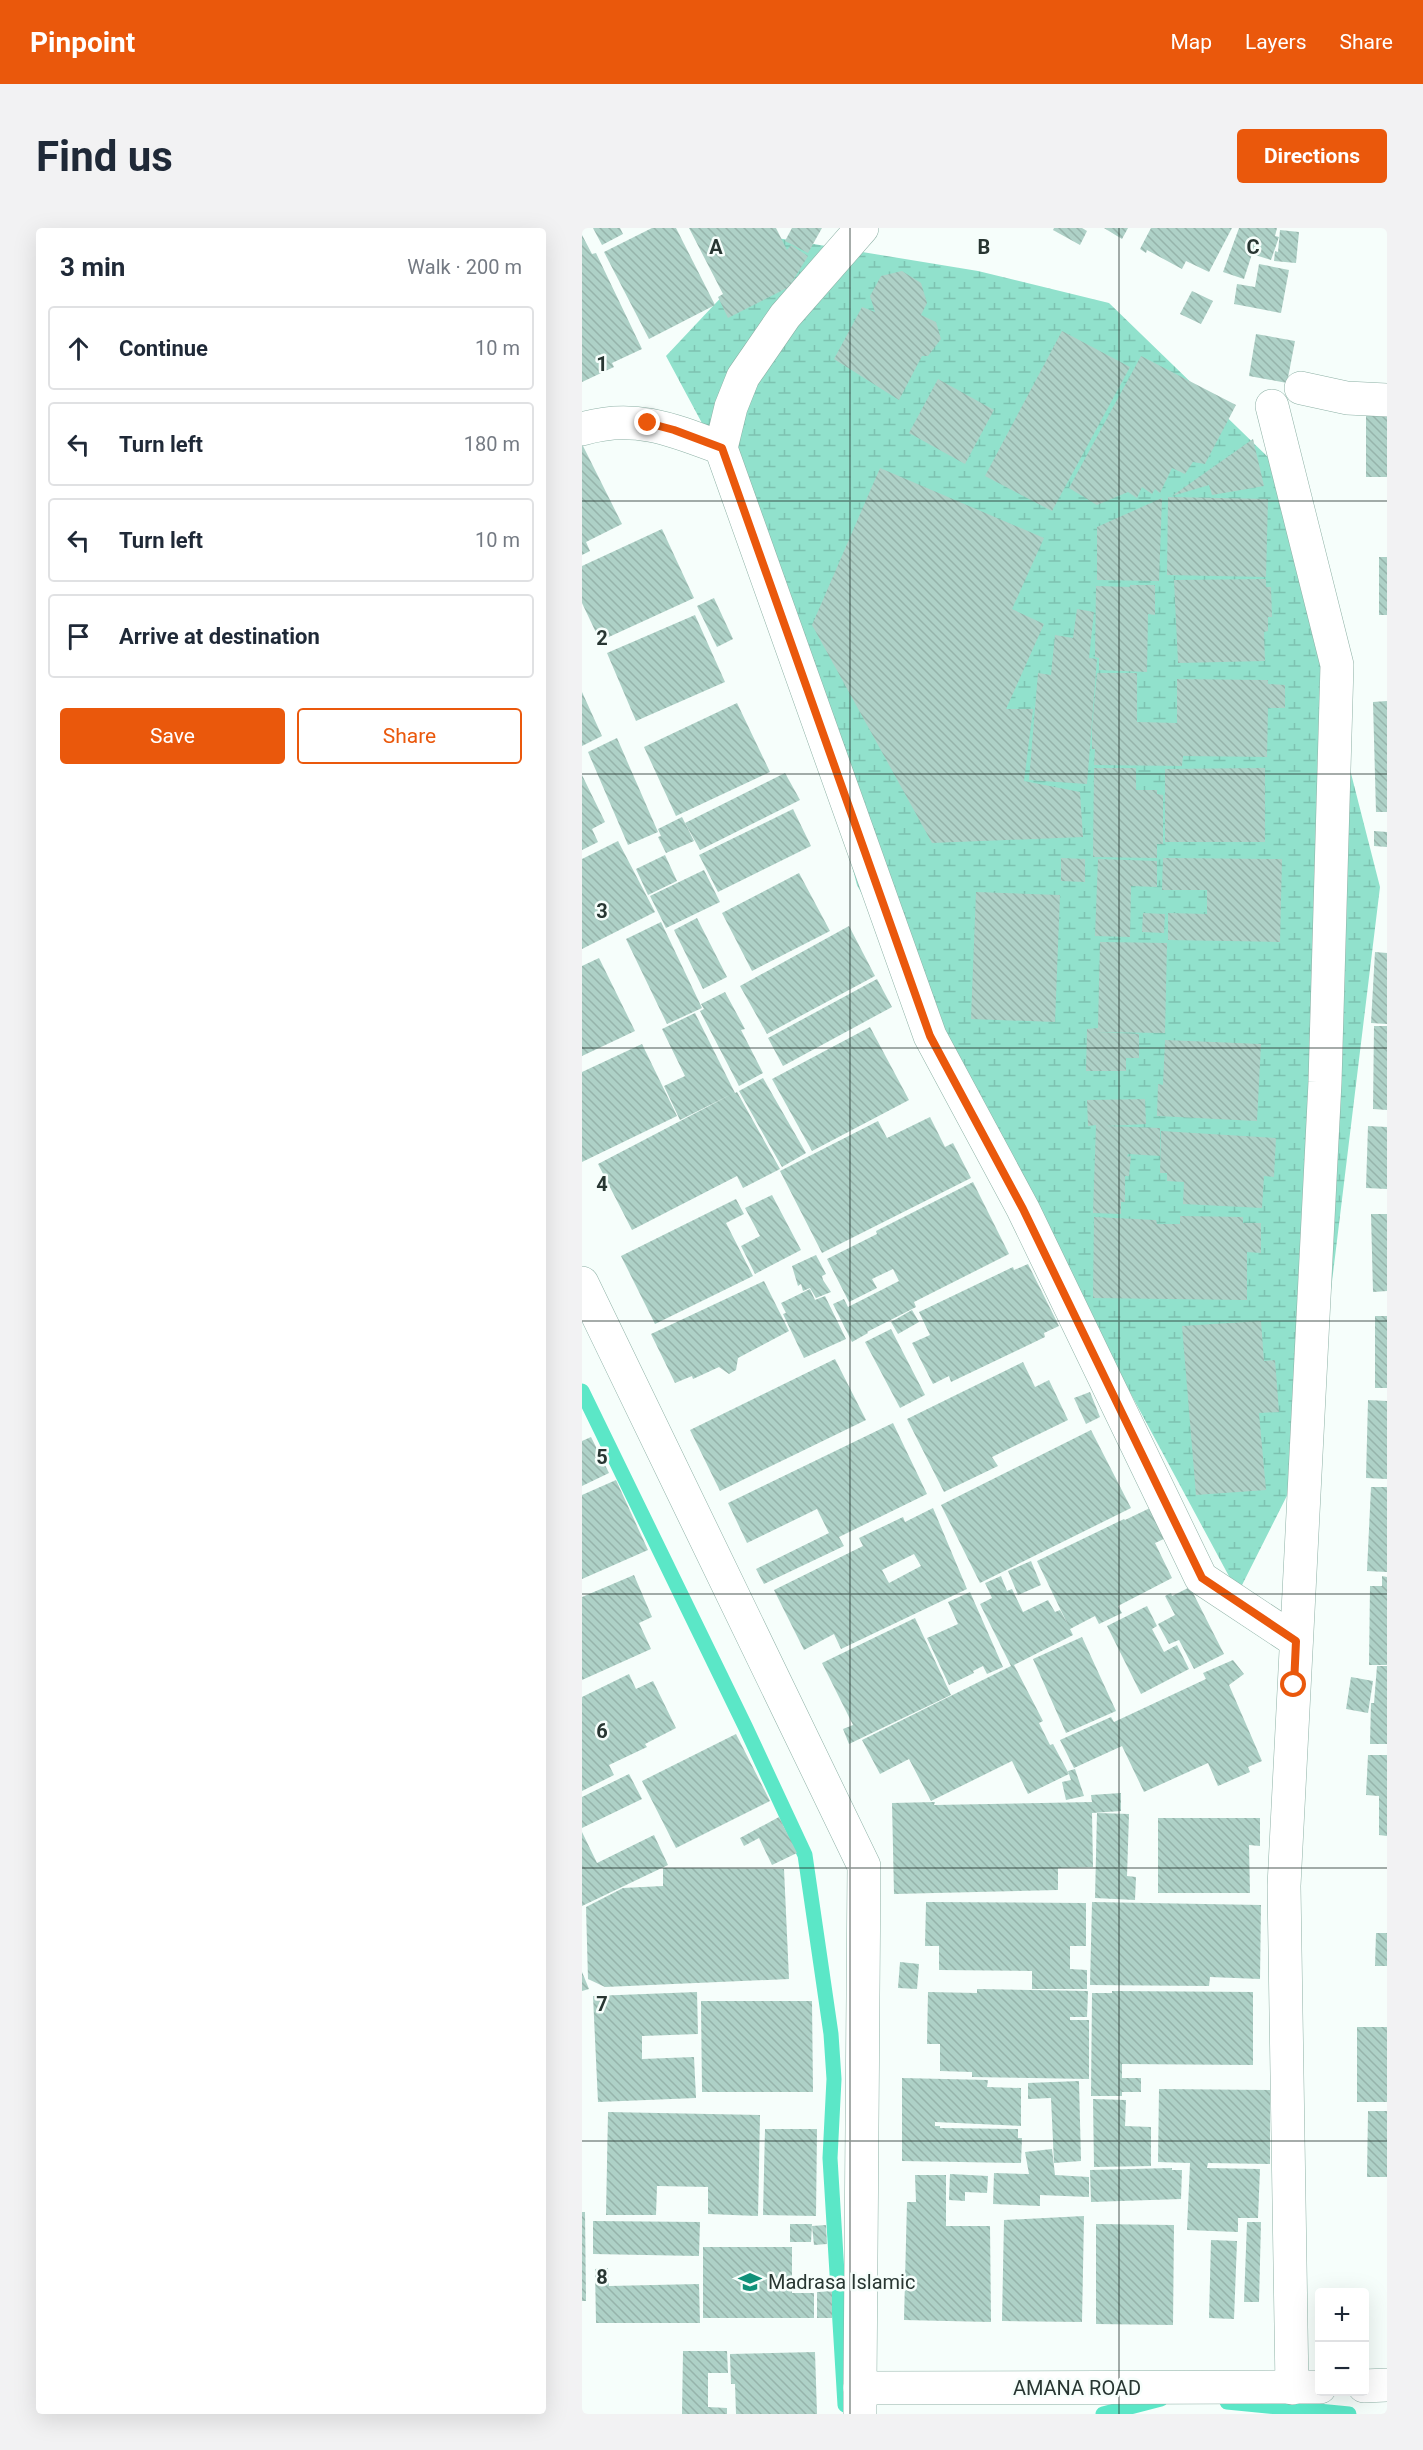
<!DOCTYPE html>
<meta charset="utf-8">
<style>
body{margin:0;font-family:Roboto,sans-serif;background:#f2f2f3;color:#1f2937}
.controls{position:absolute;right:18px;bottom:18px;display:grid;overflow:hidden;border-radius:6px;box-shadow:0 6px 24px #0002}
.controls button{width:54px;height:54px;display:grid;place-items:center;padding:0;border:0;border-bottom:2px solid #e0e1e3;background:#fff;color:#1f2937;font:30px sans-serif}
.stop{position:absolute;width:18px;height:18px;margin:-14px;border:4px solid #ea580c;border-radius:50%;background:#fff}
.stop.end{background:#ea580c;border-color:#fff;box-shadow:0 2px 6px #0008}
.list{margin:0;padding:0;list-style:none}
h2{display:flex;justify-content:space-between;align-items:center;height:78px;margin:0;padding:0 24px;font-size:26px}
h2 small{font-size:20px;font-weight:400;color:#747a83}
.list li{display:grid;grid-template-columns:39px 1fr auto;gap:18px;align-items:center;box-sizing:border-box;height:84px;margin:0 12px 12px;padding:0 12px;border:2px solid #e0e1e3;border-radius:6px}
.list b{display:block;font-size:22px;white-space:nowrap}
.list em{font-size:20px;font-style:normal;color:#747a83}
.actions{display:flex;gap:12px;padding:18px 24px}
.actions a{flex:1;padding:14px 0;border:2px solid #ea580c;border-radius:6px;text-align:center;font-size:21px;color:#ea580c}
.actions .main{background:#ea580c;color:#fff}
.icon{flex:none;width:33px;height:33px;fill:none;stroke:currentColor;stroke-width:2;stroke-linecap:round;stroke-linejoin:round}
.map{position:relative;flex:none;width:805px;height:2186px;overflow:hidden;border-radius:6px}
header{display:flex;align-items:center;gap:36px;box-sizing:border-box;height:84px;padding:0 30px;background:#ea580c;color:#fff}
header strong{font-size:28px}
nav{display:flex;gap:33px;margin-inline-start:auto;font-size:21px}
.intro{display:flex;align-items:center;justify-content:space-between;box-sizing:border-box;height:144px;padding:0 36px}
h1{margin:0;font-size:42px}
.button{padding:15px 27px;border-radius:6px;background:#ea580c;color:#fff;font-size:21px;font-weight:700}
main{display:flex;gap:36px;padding:0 36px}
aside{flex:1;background:#fff;border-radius:6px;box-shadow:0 6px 24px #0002}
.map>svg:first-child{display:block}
.wetland{fill:url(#wetland-marsh)}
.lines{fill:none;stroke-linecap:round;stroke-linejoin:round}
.stream{stroke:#5be7c7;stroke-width:15}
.building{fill:url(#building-back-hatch);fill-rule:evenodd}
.minor-casing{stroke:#8eb1a6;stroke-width:34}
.minor{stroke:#fff;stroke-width:33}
.route{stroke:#ea580c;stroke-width:8}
.grid{fill:none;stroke:#283632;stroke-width:1.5;stroke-opacity:0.55}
.labels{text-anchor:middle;stroke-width:5;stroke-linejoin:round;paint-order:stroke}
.poi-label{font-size:20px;fill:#283632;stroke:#f6fefb;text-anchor:start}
.street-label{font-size:20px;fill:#283632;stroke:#f6fefb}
.grid-label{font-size:20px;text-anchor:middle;font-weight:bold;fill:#283632;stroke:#f6fefb;stroke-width:5;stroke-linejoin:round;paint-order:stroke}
</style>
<header>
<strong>Pinpoint</strong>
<nav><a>Map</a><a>Layers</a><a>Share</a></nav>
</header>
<div class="intro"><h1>Find us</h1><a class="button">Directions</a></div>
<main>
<aside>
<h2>3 min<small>Walk · 200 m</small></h2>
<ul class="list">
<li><svg class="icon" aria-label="ahead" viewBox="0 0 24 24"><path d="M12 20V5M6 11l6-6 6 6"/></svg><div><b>Continue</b></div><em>10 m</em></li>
<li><svg class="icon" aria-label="left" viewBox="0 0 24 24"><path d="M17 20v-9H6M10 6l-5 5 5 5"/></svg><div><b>Turn left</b></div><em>180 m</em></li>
<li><svg class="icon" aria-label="left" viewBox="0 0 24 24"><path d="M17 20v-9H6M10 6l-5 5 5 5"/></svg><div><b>Turn left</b></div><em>10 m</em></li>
<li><svg class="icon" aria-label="arrive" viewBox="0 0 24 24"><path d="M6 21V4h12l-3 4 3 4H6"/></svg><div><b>Arrive at destination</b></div></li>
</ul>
<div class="actions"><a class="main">Save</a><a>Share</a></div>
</aside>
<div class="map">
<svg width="805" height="2186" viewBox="0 0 805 2186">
<defs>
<pattern id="wetland-marsh" width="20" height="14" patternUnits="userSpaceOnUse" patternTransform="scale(1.5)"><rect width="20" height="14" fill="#91e1cc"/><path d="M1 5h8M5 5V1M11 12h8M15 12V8" fill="none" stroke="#7dc2b0"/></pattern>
<pattern id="building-back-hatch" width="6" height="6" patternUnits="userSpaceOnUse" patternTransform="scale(1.5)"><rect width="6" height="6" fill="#aed1c7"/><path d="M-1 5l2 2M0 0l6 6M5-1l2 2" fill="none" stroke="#96b4ab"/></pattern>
</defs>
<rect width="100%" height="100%" fill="#f6fefb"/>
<path class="wetland" d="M 195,10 L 396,43 L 527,75 L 689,232 L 798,659 L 730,1218 L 656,1365 L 275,657 L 188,322 L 84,128 Z"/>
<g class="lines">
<g class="stream">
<path d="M 0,1163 L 163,1498 L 223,1627 L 249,1806 L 252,1851 L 248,1930 L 263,2177"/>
<path d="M 645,2174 L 767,2186"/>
<path d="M 521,2186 L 579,2171"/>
</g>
</g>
<g class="building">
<path d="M 11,0 L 38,0 L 41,6 L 20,17 Z"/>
<path d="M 70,0 L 94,0 L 133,77 L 67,111 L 22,24 Z"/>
<path d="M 107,0 L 194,0 L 205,22 L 209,17 L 226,28 L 207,59 L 146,90 L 136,69 L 141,66 Z"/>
<path d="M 210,0 L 240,0 L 226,25 L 203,13 Z"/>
<path d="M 472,0 L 500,0 L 505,3 L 498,17 L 471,2 Z"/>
<path d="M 522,0 L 546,0 L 540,11 Z"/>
<path d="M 569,0 L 650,0 L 627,44 L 604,33 L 600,41 L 565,22 L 564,25 L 558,21 Z"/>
<path d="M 657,0 L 695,0 L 693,8 L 697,9 L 689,32 L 670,26 L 662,51 L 641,44 Z"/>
<path d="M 698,2 L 717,4 L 714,35 L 692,33 L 693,23 L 696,24 Z"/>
<path d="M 0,7 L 10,26 L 14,25 L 60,121 L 30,135 L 32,139 L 0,154 Z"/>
<path d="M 677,36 L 707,42 L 699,85 L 652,76 L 655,56 L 673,59 Z"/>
<path d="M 320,43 L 339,55 L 345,75 L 339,87 L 354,94 L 359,111 L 346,128 L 340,128 L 317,172 L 252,131 L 280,79 L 293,84 L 288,68 L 299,48 Z"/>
<path d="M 610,63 L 631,73 L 619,96 L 598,86 Z"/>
<path d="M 480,103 L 548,139 L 470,283 L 403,248 Z"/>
<path d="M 674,106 L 713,113 L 705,155 L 667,148 Z"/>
<path d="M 559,128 L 654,177 L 623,236 L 611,234 L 603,246 L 590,240 L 578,265 L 573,261 L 570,266 L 560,259 L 555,270 L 546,264 L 515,277 L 487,260 Z"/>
<path d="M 356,151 L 412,182 L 383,236 L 327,205 Z"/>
<rect x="784" y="185" width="21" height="64"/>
<path d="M 671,211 L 682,258 L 630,267 L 627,257 L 590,268 Z"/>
<path d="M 0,216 L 40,296 L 4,314 L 8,323 L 0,327 Z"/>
<path d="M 298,240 L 462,310 L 430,381 L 462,396 L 424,481 L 451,481 L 442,553 L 498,564 L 501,609 L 350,615 L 230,397 Z"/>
<path d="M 586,269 L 686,271 L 684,349 L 585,347 Z"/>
<path d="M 580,270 L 577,353 L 515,352 L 515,299 Z"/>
<path d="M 80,301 L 112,370 L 18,413 L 0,375 L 0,338 Z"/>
<rect x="797" y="329" width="8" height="58"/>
<path d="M 684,351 L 684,359 L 689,359 L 690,389 L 686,389 L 686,403 L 682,404 L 683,433 L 596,435 L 592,352 Z"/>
<path d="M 548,357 L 573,357 L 573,387 L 566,386 L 565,444 L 517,442 L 517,430 L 513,429 L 514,358 L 548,359 Z"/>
<path d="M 132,370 L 151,411 L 135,419 L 115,378 Z"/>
<path d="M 495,381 L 512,384 L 507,430 L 515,431 L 505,556 L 447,552 L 456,445 L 469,447 L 473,407 L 491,410 Z"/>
<path d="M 113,387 L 143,454 L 54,493 L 25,425 Z"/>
<path d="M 515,445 L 555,445 L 555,494 L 595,495 L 595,451 L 686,452 L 686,456 L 703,457 L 703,480 L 686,480 L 685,529 L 601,528 L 600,538 L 512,537 L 513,521 L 510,521 L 510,499 Z"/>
<path d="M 0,464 L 20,508 L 0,518 Z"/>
<path d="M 805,473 L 805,584 L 794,584 L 791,474 Z"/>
<path d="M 155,475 L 188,544 L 94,588 L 62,519 Z"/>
<path d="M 35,510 L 76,604 L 46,617 L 6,524 Z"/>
<path d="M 512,540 L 554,540 L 554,562 L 575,562 L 575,566 L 581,567 L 581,616 L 575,616 L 575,630 L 511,629 Z"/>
<path d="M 683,540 L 683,614 L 583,614 L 583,541 Z"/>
<path d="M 203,545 L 218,572 L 118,622 L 103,595 Z"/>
<path d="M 0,547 L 23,594 L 10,601 L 16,614 L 0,622 Z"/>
<path d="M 211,581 L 229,618 L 136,664 L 117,627 Z"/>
<path d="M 100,589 L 112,613 L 84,625 L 76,609 L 79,608 L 76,601 Z"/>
<path d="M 792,603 L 805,604 L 805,619 L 792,618 Z"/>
<path d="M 36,613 L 73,684 L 0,721 L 0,631 Z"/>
<path d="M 83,627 L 95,653 L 66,667 L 54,641 Z"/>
<path d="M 479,630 L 503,631 L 503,654 L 479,653 Z"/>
<path d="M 581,630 L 700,631 L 698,714 L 586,712 L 586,685 L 625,686 L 625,662 L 580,662 Z"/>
<path d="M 516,631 L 575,633 L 575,659 L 549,658 L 548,709 L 513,708 Z"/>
<path d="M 122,642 L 138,674 L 84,700 L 68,668 Z"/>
<path d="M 217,645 L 248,703 L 170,743 L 140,685 Z"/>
<path d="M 394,664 L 478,667 L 473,794 L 389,791 Z"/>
<path d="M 561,685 L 583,686 L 582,705 L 560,704 Z"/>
<path d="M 115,690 L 145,749 L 121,761 L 92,702 Z"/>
<path d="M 79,694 L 120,780 L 85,796 L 44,711 Z"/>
<path d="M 267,698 L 293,748 L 185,806 L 158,758 Z"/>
<path d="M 518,714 L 585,715 L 583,805 L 514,804 L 557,806 L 557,830 L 544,830 L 544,843 L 504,843 L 505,801 L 516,800 Z"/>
<path d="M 793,724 L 805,725 L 805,796 L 789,795 Z"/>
<path d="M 17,730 L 53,803 L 0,828 L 0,738 Z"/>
<path d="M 295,751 L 310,779 L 201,838 L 186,810 Z"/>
<path d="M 143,764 L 163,801 L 159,802 L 181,845 L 157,858 L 118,783 L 122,781 L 119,776 Z"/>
<path d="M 113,785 L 153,865 L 155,864 L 198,941 L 161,960 L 155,948 L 50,1002 L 16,936 L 150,866 L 98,892 L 82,858 L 103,848 L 80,801 Z"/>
<path d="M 792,798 L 805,798 L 805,882 L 791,881 Z"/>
<path d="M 288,799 L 327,872 L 230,923 L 190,851 Z"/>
<path d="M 583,812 L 679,816 L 675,893 L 575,888 L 576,856 L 581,857 Z"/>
<path d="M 60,816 L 95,888 L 0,934 L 0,844 Z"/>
<path d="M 181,850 L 224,925 L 200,939 L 157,863 Z"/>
<path d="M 563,871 L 564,896 L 524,898 L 578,900 L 578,928 L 546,926 L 545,929 L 549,928 L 547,948 L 543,948 L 543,974 L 539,974 L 539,986 L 511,985 L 514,897 L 506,898 L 505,872 Z"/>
<path d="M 348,889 L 363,919 L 371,915 L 389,950 L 240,1025 L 198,943 L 296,893 L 305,910 Z"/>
<path d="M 786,898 L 805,899 L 805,961 L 784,960 Z"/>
<path d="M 579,903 L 694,910 L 692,949 L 682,948 L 680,980 L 601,976 L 602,954 L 585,953 L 585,945 L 578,945 Z"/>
<path d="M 391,954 L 427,1026 L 332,1074 L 334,1079 L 285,1104 L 286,1105 L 270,1114 L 251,1076 L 262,1071 L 266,1079 L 317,1053 L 311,1041 L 290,1051 L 295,1060 L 267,1074 L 245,1031 L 295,1006 L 294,1003 Z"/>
<path d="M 190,967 L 219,1022 L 173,1046 L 159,1018 L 178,1008 L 163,980 Z"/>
<path d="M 154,971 L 162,986 L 144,995 L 171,1048 L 73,1096 L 39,1028 Z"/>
<path d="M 789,986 L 805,986 L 805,1063 L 791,1064 Z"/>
<path d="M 598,988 L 661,989 L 661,995 L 679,995 L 679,1025 L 665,1024 L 665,1072 L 511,1070 L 512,989 L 574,992 L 575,996 L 598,996 Z"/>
<path d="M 234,1027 L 244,1046 L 240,1048 L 241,1052 L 249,1064 L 234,1070 L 228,1060 L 221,1063 L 219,1056 L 216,1058 L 210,1038 Z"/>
<path d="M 446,1036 L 477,1098 L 462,1105 L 463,1109 L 369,1154 L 367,1148 L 351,1156 L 330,1115 L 348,1107 L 337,1084 L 431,1039 L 432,1042 Z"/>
<path d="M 182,1053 L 207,1103 L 156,1130 L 154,1142 L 147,1146 L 137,1139 L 111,1151 L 110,1148 L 93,1155 L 69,1106 Z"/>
<path d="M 228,1061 L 233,1072 L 243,1068 L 264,1111 L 222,1130 L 201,1086 L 204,1085 L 199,1075 Z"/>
<path d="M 330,1082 L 337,1094 L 316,1106 L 309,1094 Z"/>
<rect x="793" y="1088" width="12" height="72"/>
<path d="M 679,1093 L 682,1133 L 693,1132 L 697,1184 L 677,1185 L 684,1262 L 614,1267 L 600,1098 Z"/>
<path d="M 309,1101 L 343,1167 L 318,1180 L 283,1114 Z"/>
<path d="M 253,1131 L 284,1192 L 138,1263 L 108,1202 Z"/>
<path d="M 441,1134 L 453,1159 L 467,1152 L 486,1192 L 410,1229 L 416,1238 L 362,1264 L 325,1191 Z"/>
<path d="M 508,1164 L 518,1189 L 504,1196 L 492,1170 Z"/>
<path d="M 786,1172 L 805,1173 L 805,1251 L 784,1250 Z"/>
<path d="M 311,1195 L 345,1266 L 257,1309 L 262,1318 L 182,1356 L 174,1341 L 247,1305 L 235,1281 L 165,1315 L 146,1275 Z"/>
<path d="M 509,1202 L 549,1280 L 398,1355 L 359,1277 Z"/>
<path d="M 9,1209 L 27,1245 L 0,1258 L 0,1213 Z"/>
<path d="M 34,1252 L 66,1322 L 0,1351 L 0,1267 Z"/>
<path d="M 789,1259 L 805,1259 L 805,1344 L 785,1343 Z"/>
<path d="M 351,1280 L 385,1361 L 259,1421 L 252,1406 L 222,1422 L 192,1362 L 281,1318 L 277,1310 L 321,1289 L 323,1294 ZM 332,1326 L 339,1338 L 307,1355 L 300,1342 Z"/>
<path d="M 568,1280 L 584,1310 L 573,1315 L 590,1350 L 536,1378 L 540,1385 L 517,1396 L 513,1388 L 488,1401 L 491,1407 L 432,1437 L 461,1493 L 457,1495 L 468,1517 L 471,1516 L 487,1546 L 446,1566 L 430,1533 L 349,1573 L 327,1531 L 298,1546 L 280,1512 L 429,1438 L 398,1376 L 410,1370 L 403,1355 L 419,1348 L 425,1363 L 430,1361 L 441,1384 L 466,1372 L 473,1384 L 478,1382 L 486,1397 L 455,1333 L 542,1291 L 543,1292 Z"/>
<path d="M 449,1333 L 459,1357 L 436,1367 L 426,1343 Z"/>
<path d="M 52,1347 L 70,1389 L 57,1395 L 69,1421 L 0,1452 L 0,1369 Z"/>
<path d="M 800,1348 L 805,1349 L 805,1437 L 787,1437 L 788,1358 L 800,1358 Z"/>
<path d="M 608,1359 L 642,1426 L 612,1441 L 597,1412 L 587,1416 L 576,1396 L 593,1387 L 583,1368 L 589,1365 L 590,1368 Z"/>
<path d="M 388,1364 L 421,1439 L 405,1446 L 401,1438 L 391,1443 L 392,1445 L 367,1457 L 345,1410 L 376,1396 L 366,1374 Z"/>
<path d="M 565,1378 L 575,1398 L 570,1401 L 582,1424 L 595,1417 L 607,1441 L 559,1466 L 525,1398 Z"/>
<path d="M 333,1390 L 369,1467 L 267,1516 L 261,1501 L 271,1497 L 240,1435 Z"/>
<path d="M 500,1409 L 534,1483 L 484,1505 L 451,1431 Z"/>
<path d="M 651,1432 L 662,1446 L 647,1457 L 680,1533 L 666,1539 L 668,1544 L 636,1558 L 626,1535 L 562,1564 L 540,1518 L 492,1540 L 478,1512 L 529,1489 L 532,1494 L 624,1451 L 621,1445 Z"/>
<path d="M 795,1438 L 805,1438 L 805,1516 L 788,1516 L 789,1475 L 792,1475 Z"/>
<path d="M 47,1446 L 54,1461 L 71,1453 L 94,1500 L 63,1516 L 65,1519 L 27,1537 L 32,1547 L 0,1563 L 0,1469 Z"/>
<path d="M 769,1449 L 791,1453 L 786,1485 L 764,1481 Z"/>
<path d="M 154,1506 L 188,1573 L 94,1620 L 60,1553 Z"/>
<path d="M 786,1527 L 805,1527 L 805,1608 L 797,1607 L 797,1568 L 784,1567 Z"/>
<path d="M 493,1541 L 502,1568 L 484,1572 L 480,1554 L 489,1552 L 486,1543 Z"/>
<path d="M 47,1546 L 60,1571 L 0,1600 L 0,1569 Z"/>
<path d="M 539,1565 L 539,1583 L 510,1585 L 511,1639 L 476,1640 L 476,1662 L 312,1666 L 310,1575 L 353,1574 L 352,1577 L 510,1574 L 509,1567 Z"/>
<path d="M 515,1585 L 547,1586 L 545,1648 L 554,1649 L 553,1672 L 513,1670 Z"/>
<path d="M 197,1589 L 215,1625 L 190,1637 L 177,1610 L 162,1618 L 158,1610 Z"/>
<path d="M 576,1590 L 678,1590 L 678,1618 L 667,1617 L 668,1665 L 576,1665 Z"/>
<path d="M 0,1604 L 15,1635 L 72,1607 L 86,1637 L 0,1678 Z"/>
<path d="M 81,1640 L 202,1641 L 207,1751 L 23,1759 L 6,1751 L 4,1679 L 41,1660 L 81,1658 Z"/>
<path d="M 344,1674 L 504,1675 L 504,1718 L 488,1718 L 488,1741 L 505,1742 L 505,1761 L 450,1761 L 450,1743 L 357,1742 L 357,1718 L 343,1718 Z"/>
<path d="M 510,1674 L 679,1677 L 678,1751 L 628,1749 L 627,1758 L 508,1757 Z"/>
<path d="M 794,1705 L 805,1705 L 805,1738 L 793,1738 Z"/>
<path d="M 318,1734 L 337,1736 L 335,1761 L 316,1760 Z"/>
<path d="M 0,1744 L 7,1761 L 0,1763 Z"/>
<path d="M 395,1761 L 506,1763 L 505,1789 L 488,1789 L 488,1792 L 507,1792 L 507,1851 L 390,1849 L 390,1844 L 358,1843 L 358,1816 L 345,1816 L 346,1764 L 395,1765 Z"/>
<path d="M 530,1763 L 671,1764 L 671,1837 L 540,1836 L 540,1850 L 559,1850 L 559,1864 L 540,1864 L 540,1868 L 509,1868 L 510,1765 L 530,1765 Z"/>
<path d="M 115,1764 L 116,1806 L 60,1808 L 60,1831 L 112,1829 L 114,1870 L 16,1874 L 11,1768 Z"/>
<path d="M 119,1773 L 230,1773 L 231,1864 L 120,1864 Z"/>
<rect x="775" y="1799" width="30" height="75"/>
<path d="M 320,1850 L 406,1852 L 405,1859 L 439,1860 L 439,1898 L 353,1894 L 353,1898 L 358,1898 L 358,1900 L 436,1901 L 436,1910 L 440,1910 L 439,1935 L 320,1933 Z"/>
<path d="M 497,1853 L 499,1933 L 472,1935 L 469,1870 L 446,1871 L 446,1855 Z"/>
<path d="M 577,1861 L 688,1862 L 688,1936 L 626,1935 L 625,1940 L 678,1941 L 676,1990 L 656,1990 L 656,2004 L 605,2002 L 608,1935 L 576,1934 Z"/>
<path d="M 511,1871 L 544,1872 L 543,1898 L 569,1899 L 569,1938 L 512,1939 Z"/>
<path d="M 786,1883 L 805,1883 L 805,1949 L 785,1949 Z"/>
<path d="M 26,1884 L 178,1887 L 176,1988 L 126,1986 L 126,1959 L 75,1958 L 74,1987 L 24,1987 Z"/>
<path d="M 183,1901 L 235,1901 L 234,1988 L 181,1987 Z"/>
<path d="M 470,1921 L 473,1947 L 507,1949 L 507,1969 L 458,1967 L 458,1978 L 411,1976 L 412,1945 L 447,1946 L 443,1924 Z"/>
<path d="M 590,1940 L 590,1942 L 600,1942 L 599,1971 L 509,1974 L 508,1942 Z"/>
<path d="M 368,1946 L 406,1948 L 405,1965 L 383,1964 L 383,1973 L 367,1972 Z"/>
<path d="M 333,1947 L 364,1947 L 364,1998 L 408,1998 L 409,2094 L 322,2092 L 325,1974 L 334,1974 Z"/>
<path d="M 0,1984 L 3,1984 L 4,2073 L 0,2073 Z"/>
<path d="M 502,1988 L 500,2094 L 420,2093 L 422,1992 Z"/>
<path d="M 11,1993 L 118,1994 L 117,2028 L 11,2026 Z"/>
<path d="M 665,1994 L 679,1994 L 677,2074 L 662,2074 Z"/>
<path d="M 208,1996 L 230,1996 L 229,2014 L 208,2014 Z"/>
<path d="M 514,1996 L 592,1997 L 591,2097 L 514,2096 Z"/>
<path d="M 244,1997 L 245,2016 L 232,2017 L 230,1998 Z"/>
<path d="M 629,2012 L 655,2013 L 652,2091 L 627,2090 Z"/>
<path d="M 121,2019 L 210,2019 L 210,2065 L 232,2065 L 232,2090 L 121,2090 Z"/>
<path d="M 26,2040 L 27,2058 L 117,2056 L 118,2095 L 14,2095 L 13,2041 Z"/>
<path d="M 250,2063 L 250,2090 L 235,2090 L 235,2064 Z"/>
<path d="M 101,2123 L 145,2123 L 146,2145 L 126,2145 L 126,2179 L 145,2180 L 145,2186 L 100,2186 Z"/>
<path d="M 233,2124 L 235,2186 L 154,2186 L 153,2156 L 149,2156 L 148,2126 Z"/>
</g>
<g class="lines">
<g class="minor-casing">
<g id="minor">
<path d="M 280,0 L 203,88 L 161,149 L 149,179 L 139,220 L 348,808 L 441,981 L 619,1350 L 714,1413"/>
<path d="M 719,160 L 765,170 L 805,172"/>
<path d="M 690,178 L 755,437 L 743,854 L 702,1658 L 710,2160"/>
<path d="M 0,201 C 52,185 92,202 139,220"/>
<path d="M 0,1055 L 282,1638 L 278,2160"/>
<path d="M 782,2158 L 805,2157"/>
<path d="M 278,2186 L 278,2160 L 738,2159"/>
</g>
</g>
<use href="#minor" class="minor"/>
</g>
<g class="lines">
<path class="route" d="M 66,195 L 92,202 L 140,220 L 348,808 L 441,981 L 620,1350 L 714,1413 L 712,1457"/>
</g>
<path class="grid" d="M 268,0 L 268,2186M 537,0 L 537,2186M 0,273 L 805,273M 0,546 L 805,546M 0,820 L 805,820M 0,1093 L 805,1093M 0,1366 L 805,1366M 0,1640 L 805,1640M 0,1913 L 805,1913"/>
<defs>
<g id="school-bare" transform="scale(1.8)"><path d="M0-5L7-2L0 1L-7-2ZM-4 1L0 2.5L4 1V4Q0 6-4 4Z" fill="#109179" stroke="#f6fefb" stroke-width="2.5" paint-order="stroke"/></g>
</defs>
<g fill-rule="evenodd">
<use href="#school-bare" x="168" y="2054"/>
</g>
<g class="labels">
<g class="poi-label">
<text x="186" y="2061">Madrasa Islamic</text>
</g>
<g class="street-label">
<text x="495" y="2167">AMANA ROAD</text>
</g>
</g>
<g class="grid-label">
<text x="134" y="26">A</text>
<text x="402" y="26">B</text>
<text x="671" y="26">C</text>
<text x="20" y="143">1</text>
<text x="20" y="417">2</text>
<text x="20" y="690">3</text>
<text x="20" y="963">4</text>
<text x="20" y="1236">5</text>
<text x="20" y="1510">6</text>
<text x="20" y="1783">7</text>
<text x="20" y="2056">8</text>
</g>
</svg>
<div class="controls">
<button>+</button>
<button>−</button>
</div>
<div class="stop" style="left:712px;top:1457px"></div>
<div class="stop end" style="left:66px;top:195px"></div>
</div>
</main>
